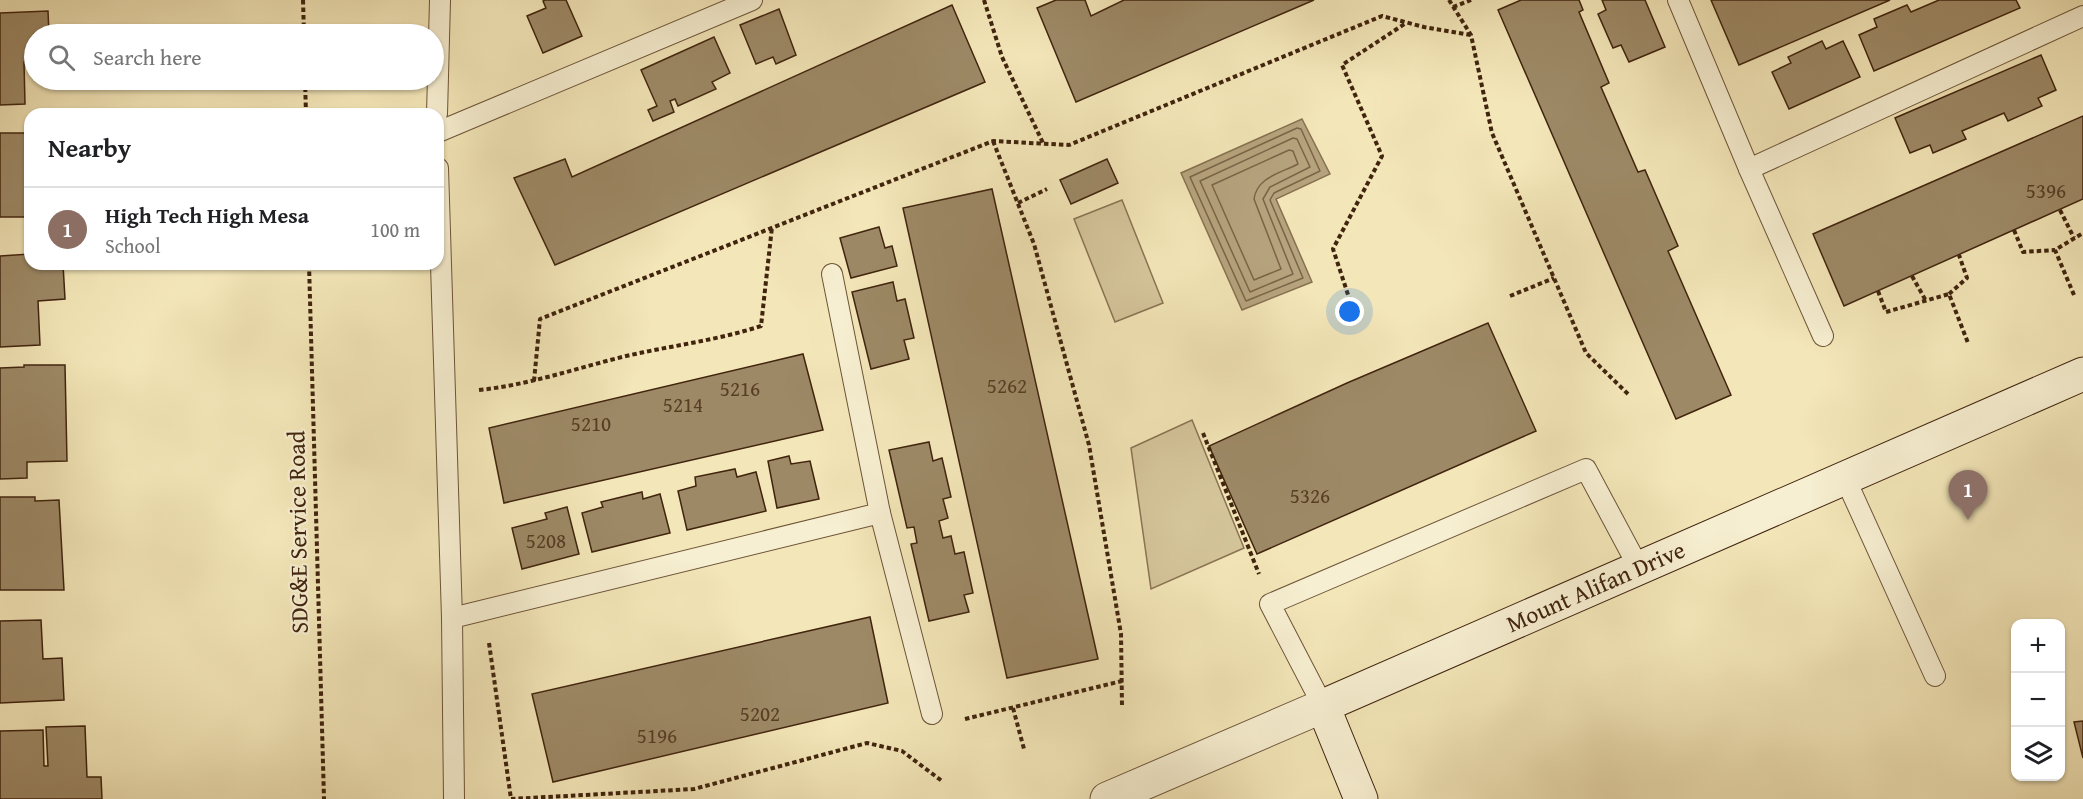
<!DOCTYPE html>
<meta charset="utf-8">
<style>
body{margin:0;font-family:"Gentium Book Plus",serif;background:#f2f2f2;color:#202124}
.controls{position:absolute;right:18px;bottom:18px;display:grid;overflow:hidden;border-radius:12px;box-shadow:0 2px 4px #0004}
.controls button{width:54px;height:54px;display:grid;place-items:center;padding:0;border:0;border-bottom:2px solid #e0e0e0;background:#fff;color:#202124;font:30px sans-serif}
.you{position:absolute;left:1350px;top:312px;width:21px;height:21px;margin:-15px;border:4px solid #fff;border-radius:50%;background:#1a73e8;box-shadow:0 0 0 9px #1a73e833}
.badge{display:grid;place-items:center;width:39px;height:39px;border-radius:50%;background:#0b8043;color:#fff;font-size:20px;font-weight:700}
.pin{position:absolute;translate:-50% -50px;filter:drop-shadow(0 2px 3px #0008)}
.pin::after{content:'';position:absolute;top:32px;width:21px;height:18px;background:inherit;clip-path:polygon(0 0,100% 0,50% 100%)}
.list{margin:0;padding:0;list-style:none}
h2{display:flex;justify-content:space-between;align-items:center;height:78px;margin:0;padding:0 24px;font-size:26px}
h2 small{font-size:20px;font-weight:400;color:#757577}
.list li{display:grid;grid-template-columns:39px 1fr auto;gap:18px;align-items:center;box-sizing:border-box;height:84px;padding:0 24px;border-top:2px solid #e0e0e0}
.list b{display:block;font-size:22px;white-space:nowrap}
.list p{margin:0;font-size:20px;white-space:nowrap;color:#757577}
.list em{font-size:20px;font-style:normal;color:#757577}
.icon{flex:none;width:33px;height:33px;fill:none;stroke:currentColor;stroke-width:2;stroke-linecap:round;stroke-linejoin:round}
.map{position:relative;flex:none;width:2083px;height:799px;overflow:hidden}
.search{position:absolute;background:#fff;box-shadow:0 2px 4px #0004;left:24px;top:24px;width:420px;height:66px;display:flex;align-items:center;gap:15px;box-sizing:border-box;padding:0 21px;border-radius:33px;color:#757577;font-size:22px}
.panel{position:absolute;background:#fff;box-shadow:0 2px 4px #0004;left:24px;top:108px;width:420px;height:162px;border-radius:18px}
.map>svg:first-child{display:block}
.green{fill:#d5c59b;stroke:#8a7454;stroke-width:1.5}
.water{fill:#b6a47e;stroke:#877151;stroke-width:1.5}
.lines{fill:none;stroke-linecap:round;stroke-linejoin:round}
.shore{stroke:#7b6446;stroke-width:1.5}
.building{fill:#9d8966;stroke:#40240e;stroke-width:1.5}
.service-casing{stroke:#6d5438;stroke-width:22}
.tertiary-casing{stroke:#6d5438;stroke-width:35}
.secondary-casing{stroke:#40240e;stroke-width:35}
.path{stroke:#40240e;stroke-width:4;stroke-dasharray:4.5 3;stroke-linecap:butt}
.service{stroke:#f7efd1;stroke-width:20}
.tertiary{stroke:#f7efd1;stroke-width:33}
.secondary{stroke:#f7efd1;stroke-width:33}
.labels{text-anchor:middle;stroke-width:4.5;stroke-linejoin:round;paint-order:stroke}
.number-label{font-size:21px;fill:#573d24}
.street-label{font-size:24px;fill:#40240e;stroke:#f7efd1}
</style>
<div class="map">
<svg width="2083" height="799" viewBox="0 0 2083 799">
<rect width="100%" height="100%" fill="#f3e6b8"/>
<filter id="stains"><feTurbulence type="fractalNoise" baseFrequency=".00333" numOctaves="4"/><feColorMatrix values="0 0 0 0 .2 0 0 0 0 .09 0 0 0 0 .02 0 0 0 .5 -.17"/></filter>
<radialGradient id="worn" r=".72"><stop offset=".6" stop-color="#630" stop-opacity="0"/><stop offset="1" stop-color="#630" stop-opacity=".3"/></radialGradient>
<g class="green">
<path d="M 1122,200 L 1163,303 L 1115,322 L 1074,219 Z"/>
<path d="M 1192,420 L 1244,548 L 1151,589 L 1131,448 Z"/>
</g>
<path class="water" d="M 1302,119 L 1330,174 L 1276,199 L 1312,282 L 1242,310 L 1181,173 Z"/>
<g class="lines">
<g class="shore">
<path d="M 1297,128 L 1301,129 L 1320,171 L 1274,193 L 1270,200 L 1303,278 L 1246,301 L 1190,177 Z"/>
<path d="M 1293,138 L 1297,139 L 1310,167 L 1270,187 L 1263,199 L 1293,274 L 1250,292 L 1200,181 Z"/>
<path d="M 1289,150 L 1293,151 L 1298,164 C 1281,173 1257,177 1254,199 L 1281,269 L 1254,280 L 1212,185 Z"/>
</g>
</g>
<g class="building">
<path d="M 566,0 L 582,36 L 543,53 L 527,16 L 546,8 L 543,1 L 545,0 Z"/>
<path d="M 1056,0 L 1085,0 L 1091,16 L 1124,0 L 1314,0 L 1076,102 L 1037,8 Z"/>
<path d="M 1521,0 L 1579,0 L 1583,10 L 1579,12 L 1609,83 L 1601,87 L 1638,172 L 1645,170 L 1678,246 L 1668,251 L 1731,395 L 1676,419 L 1498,10 Z"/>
<path d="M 1602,0 L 1645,0 L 1665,47 L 1629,62 L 1621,45 L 1613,48 L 1598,14 L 1606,10 Z"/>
<path d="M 1711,0 L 1890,0 L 1739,65 Z"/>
<path d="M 1939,0 L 2016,0 L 2020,8 L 1874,71 L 1859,35 L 1877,27 L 1874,19 L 1907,5 L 1911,12 Z"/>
<path d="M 952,5 L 985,82 L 555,265 L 514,178 L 565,159 L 572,177 Z"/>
<path d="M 779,9 L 796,55 L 776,64 L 773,57 L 756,64 L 740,25 Z"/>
<path d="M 48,11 L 49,34 L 34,34 L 34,61 L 24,62 L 25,104 L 0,105 L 0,13 Z"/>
<path d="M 714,37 L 730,73 L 712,82 L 716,89 L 678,106 L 675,99 L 670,101 L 674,112 L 653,121 L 648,110 L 657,106 L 641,70 Z"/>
<path d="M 1822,41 L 1826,49 L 1843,41 L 1860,77 L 1789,109 L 1772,72 L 1791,63 L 1788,57 Z"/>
<path d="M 2041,55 L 2056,90 L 2038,98 L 2042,106 L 2008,121 L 2004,113 L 1962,131 L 1966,139 L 1933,153 L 1930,145 L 1910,153 L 1895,118 Z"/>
<path d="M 2083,116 L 2083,199 L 1844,306 L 1813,234 Z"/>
<rect x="0" y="133" width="30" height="84"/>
<path d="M 1107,159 L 1118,183 L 1071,204 L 1060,180 Z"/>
<path d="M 992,189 L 1098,659 L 1007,678 L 903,208 Z"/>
<path d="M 879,227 L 885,248 L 892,246 L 897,266 L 851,278 L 840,238 Z"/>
<path d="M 30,254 L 30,264 L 63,264 L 65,299 L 38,301 L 40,345 L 0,347 L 0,256 Z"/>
<path d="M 893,282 L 897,301 L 905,299 L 914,338 L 904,340 L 909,359 L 871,369 L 852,292 Z"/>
<path d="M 1488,323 L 1536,431 L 1257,554 L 1209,446 L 1347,383 Z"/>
<path d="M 803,354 L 823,430 L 504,503 L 489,428 Z"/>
<path d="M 24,365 L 65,365 L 67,461 L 27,462 L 27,478 L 0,479 L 0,368 L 24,367 Z"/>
<path d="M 929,442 L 933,461 L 942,458 L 951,497 L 943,499 L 948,518 L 939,521 L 943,538 L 951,536 L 955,554 L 964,552 L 973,593 L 964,595 L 969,612 L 929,621 L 911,544 L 917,543 L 914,527 L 907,528 L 889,450 Z"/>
<path d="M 789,456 L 791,464 L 810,461 L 819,499 L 777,508 L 768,461 Z"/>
<path d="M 735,469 L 737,477 L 756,472 L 766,511 L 687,530 L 678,491 L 696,486 L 695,477 Z"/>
<path d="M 642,492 L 643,499 L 660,494 L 670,533 L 592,552 L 582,513 L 603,507 L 601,502 Z"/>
<path d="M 0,497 L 35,497 L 35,501 L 59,500 L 64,590 L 0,590 Z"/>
<path d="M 567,507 L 579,554 L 522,569 L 512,528 L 547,519 L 545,513 Z"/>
<path d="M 870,617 L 888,703 L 553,782 L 532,694 Z"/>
<path d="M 41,620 L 43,659 L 62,658 L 64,700 L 0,703 L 0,621 Z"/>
<path d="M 2083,721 L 2083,758 L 2074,722 Z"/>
<path d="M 85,726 L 87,777 L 101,777 L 102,799 L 0,799 L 0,731 L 43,730 L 44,766 L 48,766 L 46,727 Z"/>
</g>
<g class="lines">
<g class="service-casing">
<g id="service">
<path d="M 1678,0 L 1749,169 L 2083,16"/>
<path d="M 437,114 L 440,0"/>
<path d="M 438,132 L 752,0"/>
<path d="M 438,168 L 452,618 L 454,799"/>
<path d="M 1749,169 L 1823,336"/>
<path d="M 1845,478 L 1935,676"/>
<path d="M 880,513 L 932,714"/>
<path d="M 452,618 L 880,513 L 832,274"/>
<path d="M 1323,706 L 1270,604 L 1586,469 L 1639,568"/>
</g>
</g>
<g class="tertiary-casing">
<path id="tertiary" d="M 1107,799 L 1323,706"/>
</g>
<g class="secondary-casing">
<g id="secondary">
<path id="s1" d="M 1361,799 L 1323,706 L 2083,374"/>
</g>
</g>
<g class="path">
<path d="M 303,0 L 304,34"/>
<path d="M 984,0 L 1002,57 L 1043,143"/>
<path d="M 1449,0 L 1471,35 L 1492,133 L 1586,353 L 1629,395"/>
<path d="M 1453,7 L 1471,0"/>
<path d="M 305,80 L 306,114"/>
<path d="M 993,141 L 1034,244 L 1089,445 L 1121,634 L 1122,706"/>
<path d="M 1018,203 L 1047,189"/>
<path d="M 2060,210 L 2074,238"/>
<path d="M 2014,230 L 2023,252 L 2055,250"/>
<path d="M 309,264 L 324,799"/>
<path d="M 1912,276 L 1926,301"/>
<path d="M 1878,291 L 1886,312 L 1949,294 L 1968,343"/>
<path d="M 1949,294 L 1967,278 L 1959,255"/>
<path d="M 2074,295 L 2055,250 L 2083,233"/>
<path d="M 1510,296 L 1554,278"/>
<path d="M 1355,316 L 1333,249 L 1382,156 L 1342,65 L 1406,23"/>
<path d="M 534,381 L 540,319 L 993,141 L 1069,145 L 1382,16 L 1424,27 L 1471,35"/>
<path d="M 479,390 C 528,385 574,369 622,357 C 668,346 715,341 761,326 L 772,227"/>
<path d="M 1203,433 L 1259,574"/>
<path d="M 489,643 L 511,799 L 694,789 L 867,743 L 902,751 L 942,781"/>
<path d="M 1013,708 L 1024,749"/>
<path d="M 965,719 L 1122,681"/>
</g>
<use href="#service" class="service"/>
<use href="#tertiary" class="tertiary"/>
<use href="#secondary" class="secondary"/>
</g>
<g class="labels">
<g class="number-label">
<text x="2046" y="198">5396</text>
<text x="1007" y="393">5262</text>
<text x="740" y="396">5216</text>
<text x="683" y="412">5214</text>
<text x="591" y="431">5210</text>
<text x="1310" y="503">5326</text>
<text x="546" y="548">5208</text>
<text x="760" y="721">5202</text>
<text x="657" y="743">5196</text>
</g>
<g class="street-label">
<text transform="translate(298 532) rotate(-91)" y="8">SDG&amp;E Service Road</text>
<text dy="8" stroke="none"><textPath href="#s1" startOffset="398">Mount Alifan Drive</textPath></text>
</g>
</g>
<rect width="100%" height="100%" filter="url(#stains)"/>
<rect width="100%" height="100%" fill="url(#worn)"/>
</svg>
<div class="controls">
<button>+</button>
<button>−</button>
<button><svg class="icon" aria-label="layers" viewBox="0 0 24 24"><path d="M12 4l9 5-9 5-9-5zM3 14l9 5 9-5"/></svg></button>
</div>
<div class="you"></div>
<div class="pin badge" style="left:1968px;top:520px;background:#8d6e63">1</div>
<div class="search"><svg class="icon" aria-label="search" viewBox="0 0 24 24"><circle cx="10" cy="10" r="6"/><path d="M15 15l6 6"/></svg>Search here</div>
<section class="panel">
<h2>Nearby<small></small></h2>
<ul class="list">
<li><span class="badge" style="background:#8d6e63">1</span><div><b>High Tech High Mesa</b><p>School</p></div><em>100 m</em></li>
</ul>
</section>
</div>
